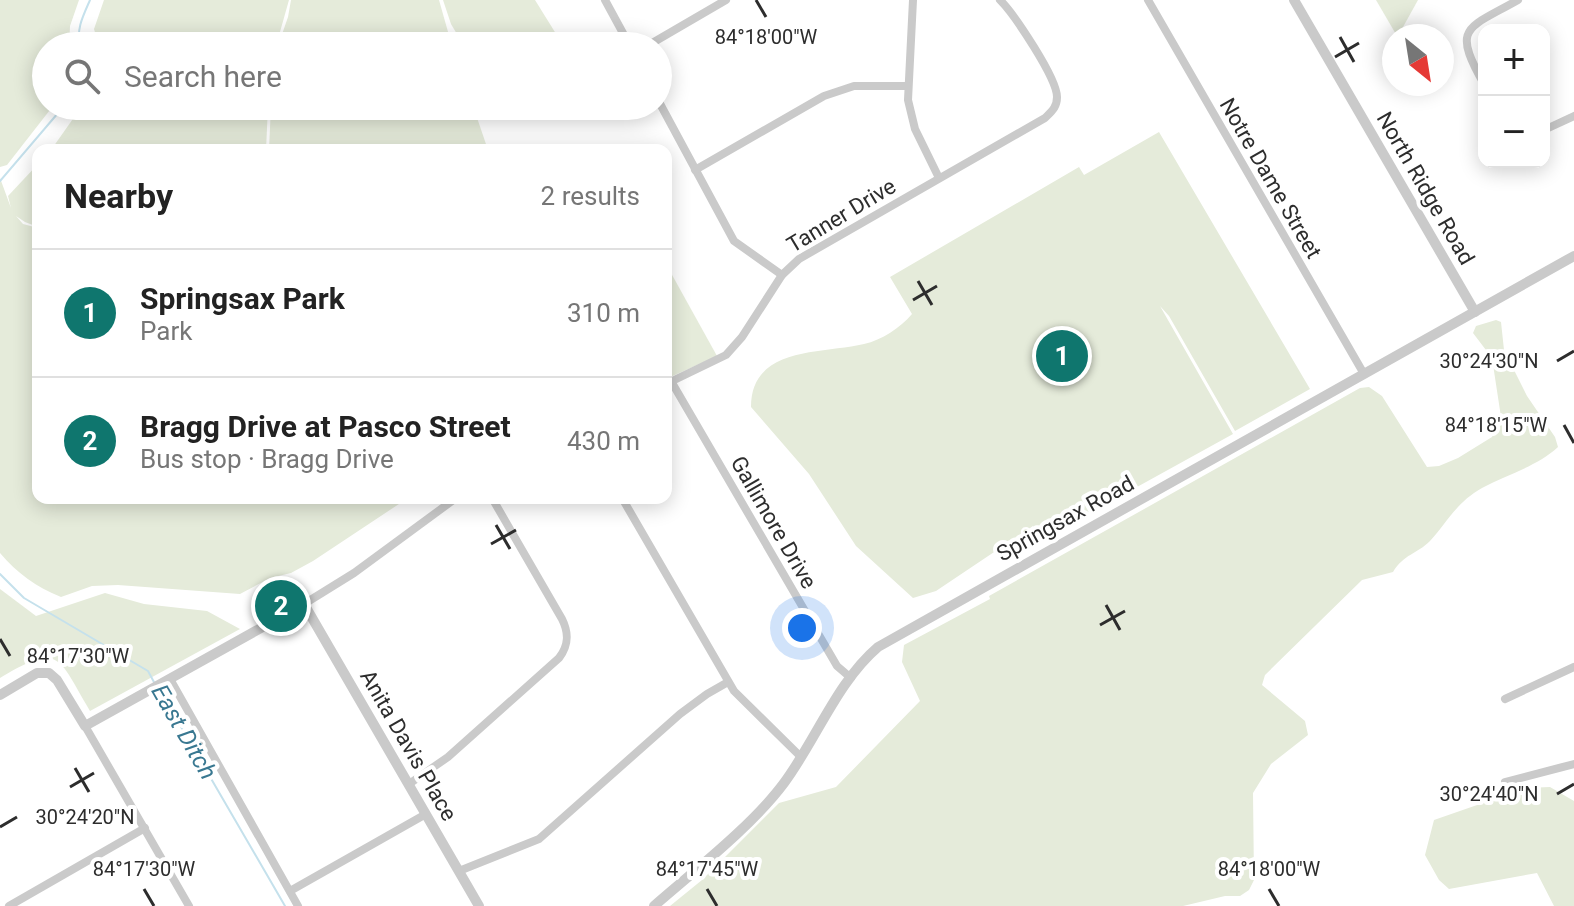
<!DOCTYPE html>
<meta charset="utf-8">
<style>
body{margin:0;font-family:Roboto,sans-serif;background:#f6f6f6;color:#222}
.controls{position:absolute;right:24px;top:24px;display:grid;overflow:hidden;border-radius:16px;box-shadow:0 4px 20px #0003}
.controls button{width:72px;height:72px;display:grid;place-items:center;padding:0;border:0;border-bottom:2px solid #e0e0e0;background:#fff;color:#222;font:40px sans-serif}
.compass{position:absolute;left:1382px;top:24px;width:72px;height:72px;border-radius:50%;background:#fff;box-shadow:0 4px 20px #0003;rotate:150deg}
.you{position:absolute;left:802px;top:628px;width:28px;height:28px;margin:-20px;border:6px solid #fff;border-radius:50%;background:#1a73e8;box-shadow:0 0 0 12px #1a73e833}
.badge{display:grid;place-items:center;width:52px;height:52px;border-radius:50%;background:#0f766e;color:#fff;font-size:26px;font-weight:700}
.pin{position:absolute;translate:-50% -50%;border:4px solid #fff;box-shadow:0 2px 8px #0006}
.list{margin:0;padding:0;list-style:none}
h2{display:flex;justify-content:space-between;align-items:center;height:104px;margin:0;padding:0 32px;font-size:34px}
h2 small{font-size:26px;font-weight:400;color:#767676}
.list li{display:grid;grid-template-columns:52px 1fr auto;gap:24px;align-items:center;box-sizing:border-box;height:128px;padding:0 32px;border-top:2px solid #e0e0e0}
.list b{display:block;font-size:30px;white-space:nowrap}
.list p{margin:0;font-size:26px;white-space:nowrap;color:#767676}
.list em{font-size:26px;font-style:normal;color:#767676}
.icon{flex:none;width:44px;height:44px;fill:none;stroke:currentColor;stroke-width:2;stroke-linecap:round;stroke-linejoin:round}
.map{position:relative;flex:none;width:1574px;height:906px;overflow:hidden}
.search{position:absolute;background:#fff;box-shadow:0 4px 20px #0003;left:32px;top:32px;width:640px;height:88px;display:flex;align-items:center;gap:20px;box-sizing:border-box;padding:0 28px;border-radius:44px;color:#767676;font-size:30px}
.panel{position:absolute;background:#fff;box-shadow:0 4px 20px #0003;left:32px;top:144px;width:640px;height:360px;border-radius:16px}
.map>svg:first-child{display:block}
.green{fill:#e5ebda}
.lines{fill:none;stroke-linecap:round;stroke-linejoin:round}
.stream{stroke:#c5e1ec;stroke-width:2}
.minor{stroke:#cacaca;stroke-width:8}
.tertiary{stroke:#cacaca;stroke-width:10}
.ticks{fill:none;stroke:#2d2d2d;stroke-width:3}
.labels{text-anchor:middle;stroke-width:8;stroke-linejoin:round;paint-order:stroke}
.street-label{font-size:22px;fill:#2d2d2d;stroke:#fff}
.water-label{font-size:24px;font-style:italic;fill:#397891;stroke:#fff}
.ticks-label{font-size:20px;text-anchor:middle;fill:#2d2d2d;stroke:#fff;stroke-width:8;stroke-linejoin:round;paint-order:stroke}
</style>
<div class="map">
<svg width="1574" height="906" viewBox="0 0 1574 906">
<rect width="100%" height="100%" fill="#fff"/>
<g class="green">
<path d="M 0,0 L 79,0 L 70,26 L 69,46 L 46,46 L 46,106 L 53,106 L 7,165 L 0,167 Z"/>
<path d="M 104,0 L 289,0 L 276,46 L 99,46 L 94,29 Z"/>
<path d="M 291,0 L 439,0 L 452,46 L 278,46 L 288,17 Z"/>
<path d="M 443,0 L 535,0 L 558,37 L 556,46 L 464,46 L 451,24 Z"/>
<path d="M 1376,0 L 1418,0 L 1398,36 L 1397,36 Z"/>
<path d="M 82,106 L 268,106 L 266,150 L 51,150 Z"/>
<path d="M 271,106 L 473,106 L 488,150 L 269,150 Z"/>
<path d="M 1159,132 L 1310,389 L 1235,431 L 1169,316 L 1160,306 L 1233,434 L 1041,540 L 1033,526 L 936,591 L 913,598 L 856,546 L 809,474 L 751,407 C 751,346 822,354 864,344 C 882,340 900,328 912,314 L 890,277 L 1079,167 L 1084,175 Z"/>
<path d="M 38,164 L 38,227 L 25,222 L 16,216 L 23,224 L 38,228 L 38,498 L 408,498 L 313,561 L 291,573 L 270,578 L 240,594 L 118,585 L 92,586 L 61,597 C 36,587 17,573 0,553 L 0,178 L 11,208 L 8,196 Z"/>
<path d="M 666,264 L 717,356 L 666,379 Z"/>
<path d="M 1496,320 L 1501,322 L 1504,350 L 1527,396 L 1555,437 L 1558,447 C 1536,467 1508,474 1482,488 C 1457,502 1448,521 1430,541 C 1417,554 1404,554 1393,572 L 1362,580 L 1265,675 L 1262,685 L 1305,721 L 1308,735 L 1271,764 L 1253,793 L 1254,880 L 1249,890 L 1240,896 L 1225,896 L 1183,906 L 670,906 L 702,880 L 779,803 L 836,787 L 920,701 L 902,662 L 904,645 L 990,599 L 989,596 L 1360,388 L 1369,387 L 1382,396 L 1427,467 L 1439,466 L 1458,458 L 1492,437 L 1501,417 L 1492,358 L 1473,333 L 1476,326 Z"/>
<path d="M 0,589 L 36,616 L 105,593 L 144,604 L 207,611 L 240,629 L 90,711 C 57,656 61,642 0,678 Z"/>
<path d="M 1550,787 L 1574,801 L 1574,906 L 1554,906 L 1537,873 L 1449,889 L 1439,880 L 1425,855 L 1434,820 L 1526,788 Z"/>
</g>
<g class="lines">
<g class="stream">
<path d="M 80,46 C 76,29 83,16 90,0"/>
<path d="M 0,181 L 64,106"/>
<path d="M 0,574 L 24,598 L 148,671 L 155,684"/>
<path d="M 159,689 L 285,906"/>
</g>
<g class="minor">
<path d="M 605,0 L 630,46"/>
<path d="M 913,0 L 908,100 L 915,129 L 939,178"/>
<path d="M 1148,0 L 1364,374"/>
<path d="M 647,46 L 726,0"/>
<path d="M 1484,84 C 1451,26 1467,29 1518,0"/>
<path d="M 658,100 L 734,241 L 782,275"/>
<path d="M 1544,130 L 1574,116"/>
<path d="M 695,170 L 824,96 L 854,86 L 907,86"/>
<path d="M 671,381 L 837,666 L 851,678"/>
<path d="M 666,384 L 726,355 L 742,337 L 782,275 L 799,259 L 1045,118 C 1052,111 1057,107 1057,97 C 1057,78 1014,14 1000,0"/>
<path d="M 622,498 L 734,691 L 801,757"/>
<path d="M 304,604 L 354,573 L 456,498"/>
<path d="M 170,679 L 298,906"/>
<path d="M 1505,699 L 1574,667"/>
<path d="M 85,726 L 189,906"/>
<path d="M 1505,782 L 1574,764"/>
<path d="M 409,784 L 448,757 L 559,658 C 569,645 569,633 562,619 L 492,498"/>
<path d="M 459,871 L 539,839 L 680,714 L 707,694 L 728,682"/>
<path d="M 290,891 L 426,814"/>
<path d="M 9,906 L 145,828"/>
</g>
<g class="tertiary">
<path d="M 1294,0 L 1475,312"/>
<path d="M 0,695 L 37,673 L 49,673 L 57,680 L 85,726 L 304,604 L 479,906"/>
<path d="M 654,906 C 694,871 753,825 784,783 C 816,740 837,682 878,647 L 1574,256"/>
</g>
</g>
<path class="ticks" d="M 756,0 L 766,17M 1340,37 L 1354,62M 1335,57 L 1359,43M 918,281 L 932,305M 913,300 L 937,286M 1557,361 L 1574,351M 1564,425 L 1574,443M 496,525 L 510,549M 491,544 L 516,530M 1106,605 L 1120,630M 1100,625 L 1125,611M 0,639 L 10,656M 75,768 L 89,792M 70,787 L 94,773M 1557,794 L 1574,784M 0,827 L 17,817M 144,889 L 154,906M 707,889 L 717,906M 1269,889 L 1279,906"/>
<g class="labels">
<g class="street-label">
<text transform="translate(1271 178) rotate(60)" y="8">Notre Dame Street</text>
<text transform="translate(1426 188) rotate(60)" y="8">North Ridge Road</text>
<text transform="translate(841 215) rotate(-31)" y="8">Tanner Drive</text>
<text transform="translate(1065 518) rotate(-29)" y="8">Springsax Road</text>
<text transform="translate(774 522) rotate(60)" y="8">Gallimore Drive</text>
<text transform="translate(409 745) rotate(60)" y="8">Anita Davis Place</text>
</g>
<g class="water-label">
<text transform="translate(184 732) rotate(60)" y="8">East Ditch</text>
</g>
</g>
<g class="ticks-label">
<text x="766" y="44">84°18'00"W</text>
<text x="1489" y="368">30°24'30"N</text>
<text x="1496" y="432">84°18'15"W</text>
<text x="78" y="663">84°17'30"W</text>
<text x="1489" y="801">30°24'40"N</text>
<text x="85" y="824">30°24'20"N</text>
<text x="144" y="876">84°17'30"W</text>
<text x="707" y="876">84°17'45"W</text>
<text x="1269" y="876">84°18'00"W</text>
</g>
</svg>
<div class="controls">
<button>+</button>
<button>−</button>
</div>
<svg class="compass" viewBox="-18 -18 36 36"><path d="M0-13l5 13h-10z" fill="#e53935"/><path d="M0 13l5-13h-10z" fill="#767676"/></svg>
<div class="you"></div>
<div class="pin badge" style="left:1062px;top:356px">1</div>
<div class="pin badge" style="left:281px;top:606px">2</div>
<div class="search"><svg class="icon" aria-label="search" viewBox="0 0 24 24"><circle cx="10" cy="10" r="6"/><path d="M15 15l6 6"/></svg>Search here</div>
<section class="panel">
<h2>Nearby<small>2 results</small></h2>
<ul class="list">
<li><span class="badge">1</span><div><b>Springsax Park</b><p>Park</p></div><em>310 m</em></li>
<li><span class="badge">2</span><div><b>Bragg Drive at Pasco Street</b><p>Bus stop · Bragg Drive</p></div><em>430 m</em></li>
</ul>
</section>
</div>
